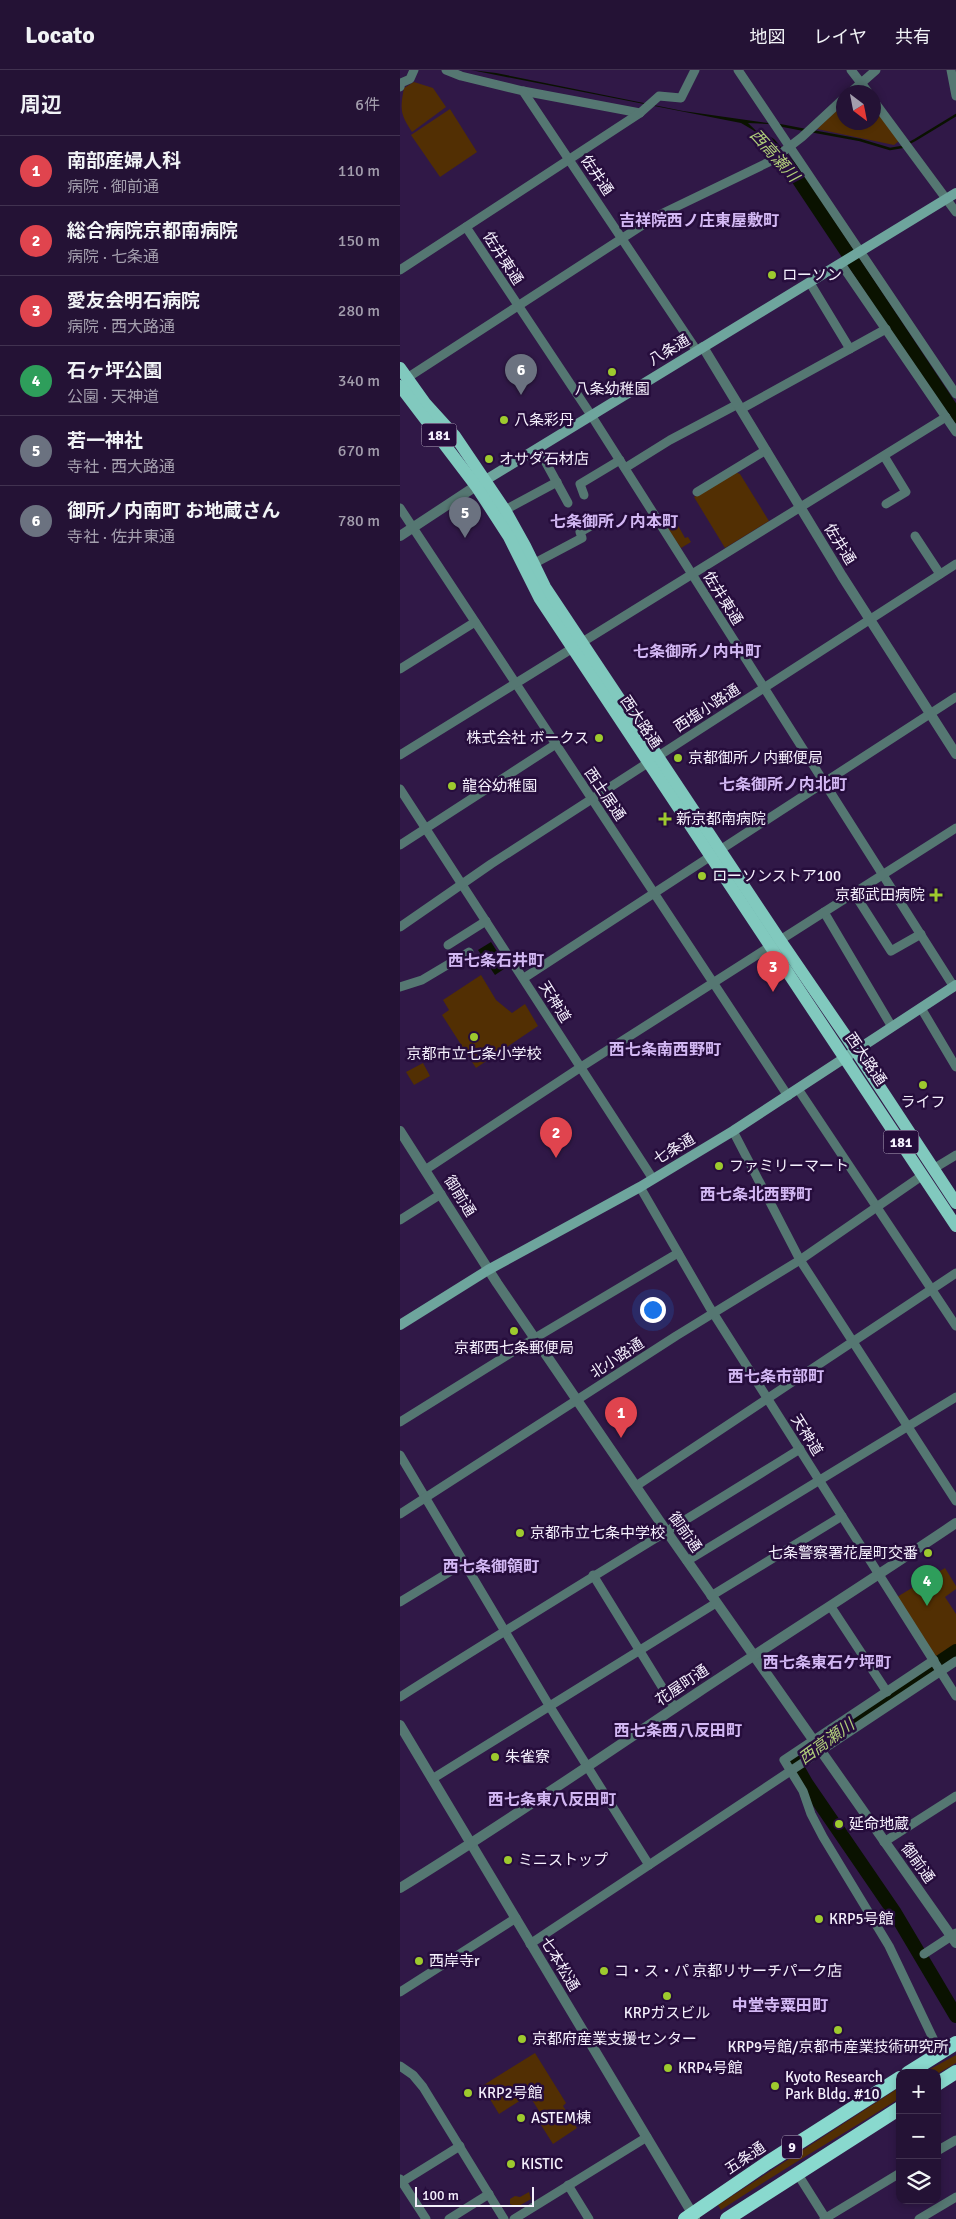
<!DOCTYPE html>
<html lang="ja">
<meta charset="utf-8">
<style>
body{margin:0;font-family:Signika,"Noto Sans JP",sans-serif;background:#302041;color:#f1f3f6}
.controls{position:absolute;right:15px;bottom:15px;display:grid;overflow:hidden;border-radius:10px;box-shadow:0 2px 8px #0003}
.controls button{width:45px;height:45px;display:grid;place-items:center;padding:0;border:0;border-bottom:1px solid #413250;background:#241235;color:#f1f3f6;font:25px sans-serif}
.compass{position:absolute;left:436px;top:15px;width:45px;height:45px;border-radius:50%;background:#241235;box-shadow:0 2px 8px #0003;rotate:148deg}
.scale{position:absolute;left:15px;bottom:12px;width:119px;box-sizing:border-box;padding-left:5px;border:2px solid #f5f0fd;border-top:0;font-size:14px;line-height:18px;white-space:nowrap;color:#f5f0fd;-webkit-text-stroke:4px #260d3c;paint-order:stroke}
.you{position:absolute;left:252px;top:1239px;width:18px;height:18px;margin:-12px;border:4px solid #fff;border-radius:50%;background:#1a73e8;box-shadow:0 0 0 8px #1a73e833}
.badge{display:grid;place-items:center;width:32px;height:32px;border-radius:50%;background:#8c9099;color:#fff;font-size:16px;font-weight:700}
.pin{position:absolute;translate:-50% -41px;filter:drop-shadow(0 1px 2px #0008)}
.pin::after{content:'';position:absolute;top:26px;width:18px;height:15px;background:inherit;clip-path:polygon(0 0,100% 0,50% 100%)}
.list{margin:0;padding:0;list-style:none}
h2{display:flex;justify-content:space-between;align-items:center;height:65px;margin:0;padding:0 20px;font-size:21px}
h2 small{font-size:16px;font-weight:400;color:#a39ead}
.list li{display:grid;grid-template-columns:32px 1fr auto;gap:15px;align-items:center;box-sizing:border-box;height:70px;padding:0 20px;border-top:1px solid #413250}
.list b{display:block;font-size:19px;white-space:nowrap}
.list p{margin:0;font-size:16px;white-space:nowrap;color:#a39ead}
.list em{font-size:16px;font-style:normal;color:#a39ead}
.icon{flex:none;width:28px;height:28px;fill:none;stroke:currentColor;stroke-width:2;stroke-linecap:round;stroke-linejoin:round}
.map{position:relative;flex:none;width:556px;height:2149px;overflow:hidden}
header{display:flex;align-items:center;gap:30px;box-sizing:border-box;height:70px;padding:0 25px;background:#241235;border-bottom:1px solid #413250}
header strong{font-size:24px}
nav{display:flex;gap:28px;margin-inline-start:auto;font-size:18px}
main{display:flex}
aside{flex:1;background:#241235}
.map>svg:first-child{display:block}
.green{fill:#522f03}
.water{fill:#0a1200}
.lines{fill:none;stroke-linecap:round;stroke-linejoin:round}
.stream{stroke:#0a1200;stroke-width:2.5}
.river{stroke:#0a1200;stroke-width:14}
.minor{stroke:#557772;stroke-width:9}
.tertiary{stroke:#557772;stroke-width:10}
.secondary{stroke:#6ea59d;stroke-width:10}
.primary{stroke:#81c9be;stroke-width:12}
.trunk{stroke:#89d9ce;stroke-width:14}
.poi-dot{fill:#9eca2e;stroke:#260d3c;stroke-width:2}
.labels{text-anchor:middle;stroke-width:5;stroke-linejoin:round;paint-order:stroke}
.shield{fill:#260d3c;stroke:#b7acc3;stroke-width:1}
.shield-label{font-size:14px;font-weight:bold;fill:#f5f0fd}
.street-label{font-size:15px;fill:#f5f0fd;stroke:#260d3c}
.poi-label{font-size:15px;fill:#f5f0fd;stroke:#260d3c;text-anchor:start}
.water-label{font-size:16px;font-style:italic;fill:#b0ce7a;stroke:#260d3c}
.neighbourhood-label{font-size:16px;font-weight:bold;fill:#d3b8f4;stroke:#260d3c}
</style>
<header>
<strong>Locato</strong>
<nav><a>地図</a><a>レイヤ</a><a>共有</a></nav>
</header>
<main>
<aside>
<h2>周辺<small>6件</small></h2>
<ul class="list">
<li><span class="badge" style="background:#e0444e">1</span><div><b>南部産婦人科</b><p>病院 · 御前通</p></div><em>110 m</em></li>
<li><span class="badge" style="background:#e0444e">2</span><div><b>総合病院京都南病院</b><p>病院 · 七条通</p></div><em>150 m</em></li>
<li><span class="badge" style="background:#e0444e">3</span><div><b>愛友会明石病院</b><p>病院 · 西大路通</p></div><em>280 m</em></li>
<li><span class="badge" style="background:#2e9e5b">4</span><div><b>石ヶ坪公園</b><p>公園 · 天神道</p></div><em>340 m</em></li>
<li><span class="badge" style="background:#6b7280">5</span><div><b>若一神社</b><p>寺社 · 西大路通</p></div><em>670 m</em></li>
<li><span class="badge" style="background:#6b7280">6</span><div><b>御所ノ内南町 お地蔵さん</b><p>寺社 · 佐井東通</p></div><em>780 m</em></li>
</ul>
</aside>
<div class="map">
<svg width="556" height="2149" viewBox="0 0 556 2149">
<rect width="100%" height="100%" fill="#301847"/>
<g class="green">
<path d="M 14,12 L 33,18 L 46,37 L 12,62 C 0,44 0,39 4,18 Z"/>
<path d="M 443,34 L 443,52 L 473,52 L 474,34 L 499,71 L 494,75 L 417,59 Z"/>
<path d="M 50,39 L 77,82 L 40,107 L 11,65 Z"/>
<path d="M 335,402 L 340,404 L 369,451 L 325,478 L 294,427 Z"/>
<path d="M 276,452 L 285,468 L 288,467 L 291,472 L 281,478 L 267,458 Z"/>
<path d="M 81,905 L 96,930 L 112,943 L 125,934 L 138,956 L 76,998 L 42,945 L 49,940 L 43,930 Z"/>
<path d="M 23,993 L 30,1006 L 14,1015 L 6,1002 Z"/>
<path d="M 545,1498 L 556,1516 L 556,1519 L 545,1527 L 556,1544 L 556,1576 L 536,1589 L 497,1527 Z"/>
<path d="M 135,1983 L 166,2033 L 163,2036 L 177,2058 L 153,2074 L 141,2055 L 146,2052 L 129,2025 L 99,2044 L 82,2016 Z"/>
<path d="M 556,1985 L 556,1993 L 537,2004 L 523,2003 Z"/>
<path d="M 500,2017 L 500,2028 C 440,2066 380,2101 321,2140 L 318,2135 Z"/>
<path d="M 129,2122 L 131,2129 L 117,2137 L 110,2134 L 110,2129 L 115,2126 L 120,2127 Z"/>
</g>
<g class="water">
<path d="M 71,0 L 96,3 L 283,41 L 368,53 L 369,54 L 348,53 L 378,82 L 377,83 L 353,60 L 341,53 Z"/>
<path d="M 91,872 L 107,897 L 95,905 L 78,880 Z"/>
</g>
<g class="lines">
<g class="stream">
<path d="M 379,55 L 405,60"/>
<path d="M 411,61 L 460,70 L 490,79 L 502,77 L 515,70 L 556,45"/>
</g>
<g class="river">
<path d="M 369,74 L 393,101 L 556,346"/>
<path d="M 556,1581 L 393,1690 L 406,1713 L 495,1843 L 556,1946"/>
</g>
<g class="minor">
<path d="M 46,0 L 61,6 L 123,21 L 240,43"/>
<path d="M 338,0 L 556,324"/>
<path d="M 451,0 L 468,22"/>
<path d="M 551,0 L 556,26"/>
<path d="M 0,17 L 1,13 L 10,9 L 14,0"/>
<path d="M 123,21 L 297,281"/>
<path d="M 451,22 L 476,0"/>
<path d="M 473,30 L 556,142"/>
<path d="M 66,157 L 191,345 L 554,917"/>
<path d="M 441,194 L 556,362"/>
<path d="M 0,200 L 240,43 L 259,26 L 281,28 L 295,0"/>
<path d="M 410,213 L 450,279"/>
<path d="M 7,308 L 255,147 L 371,91 L 402,67 L 443,29"/>
<path d="M 341,339 L 486,259"/>
<path d="M 138,378 L 168,433"/>
<path d="M 484,386 L 506,422 L 486,434"/>
<path d="M 225,398 L 270,370 L 338,334"/>
<path d="M 297,422 L 366,380"/>
<path d="M 184,425 L 180,414 L 220,390"/>
<path d="M 0,438 L 388,1026"/>
<path d="M 105,440 L 157,412"/>
<path d="M 515,466 L 540,504"/>
<path d="M 133,494 L 182,468 L 180,462 L 201,450"/>
<path d="M 0,599 L 75,552"/>
<path d="M 0,685 L 546,347"/>
<path d="M 0,719 L 253,1109"/>
<path d="M 0,775 L 156,674"/>
<path d="M 320,780 L 556,627"/>
<path d="M 454,823 L 491,881 L 521,864"/>
<path d="M 424,842 L 492,957"/>
<path d="M 0,857 L 91,794 L 556,494"/>
<path d="M 48,875 L 86,851"/>
<path d="M 124,908 L 311,786"/>
<path d="M 0,917 L 22,910 L 69,882"/>
<path d="M 521,938 L 556,997"/>
<path d="M 398,1019 L 556,1256"/>
<path d="M 333,1061 L 400,1190 L 556,1431"/>
<path d="M 533,1099 L 556,1085"/>
<path d="M 25,1100 L 178,999 L 556,758"/>
<path d="M 240,1117 L 310,1238 L 556,1626"/>
<path d="M 0,1150 L 41,1124"/>
<path d="M 0,1352 L 135,1268 L 278,1183"/>
<path d="M 0,1385 L 150,1637 L 249,1795"/>
<path d="M 236,1416 L 556,1203"/>
<path d="M 0,1444 L 276,1266 L 400,1190 L 523,1105"/>
<path d="M 287,1491 L 556,1327"/>
<path d="M 193,1505 L 275,1638"/>
<path d="M 311,1526 L 442,1446"/>
<path d="M 0,1532 L 64,1493"/>
<path d="M 431,1537 L 487,1622"/>
<path d="M 534,1590 L 384,1690 L 403,1721 L 411,1744 L 423,1767 L 489,1876 L 540,1983"/>
<path d="M 0,1627 C 132,1543 267,1462 400,1379"/>
<path d="M 32,1709 L 316,1533"/>
<path d="M 484,1772 L 556,1726"/>
<path d="M 130,1874 L 556,1591"/>
<path d="M 524,1884 L 556,1863"/>
<path d="M 0,1922 L 116,1848"/>
<path d="M 0,1996 L 13,2005 L 23,2017 L 104,2149"/>
<path d="M 537,2081 L 556,2070"/>
<path d="M 397,2103 L 426,2149"/>
<path d="M 0,2109 L 26,2149"/>
<path d="M 2,2112 L 60,2076"/>
<path d="M 168,2115 L 189,2149"/>
<path d="M 49,2149 L 89,2124"/>
<path d="M 114,2149 L 247,2067"/>
<path d="M 424,2149 L 500,2103"/>
<path d="M 519,2149 L 556,2127"/>
</g>
<g class="tertiary">
<path d="M 303,277 L 442,506 L 556,684"/>
<path d="M 0,466 L 76,416"/>
<path d="M 0,1061 L 97,1213 L 267,1462 L 556,1873"/>
<path d="M 0,1655 L 295,2148"/>
<path d="M 0,1818 C 101,1756 198,1689 297,1623 C 383,1566 470,1511 556,1453"/>
</g>
<g class="secondary">
<path d="M 79,414 L 556,123"/>
<path d="M 0,1255 L 88,1200 L 240,1117 L 333,1061 L 556,915"/>
</g>
<g class="primary">
<path d="M 0,298 L 25,333 L 55,366 L 105,440 L 125,476 L 145,517 L 380,870 L 456,981 L 556,1133"/>
<path d="M 0,316 L 76,416 L 109,467 L 140,529 L 556,1156"/>
</g>
<g class="trunk">
<path d="M 508,2003 L 556,1973"/>
<path d="M 537,2014 L 556,2002"/>
<path d="M 285,2149 L 367,2093 L 500,2008"/>
<path d="M 327,2149 L 500,2038"/>
</g>
</g>
<g class="poi-dot">
<circle cx="372" cy="205" r="5"/>
<circle cx="212" cy="302" r="5"/>
<circle cx="104" cy="350" r="5"/>
<circle cx="89" cy="389" r="5"/>
<circle cx="199" cy="668" r="5"/>
<circle cx="278" cy="688" r="5"/>
<circle cx="52" cy="716" r="5"/>
<path d="M262.5 741.5h5v5h5v5h-5v5h-5v-5h-5v-5h5z"/>
<circle cx="302" cy="806" r="5"/>
<path d="M533.5 817.5h5v5h5v5h-5v5h-5v-5h-5v-5h5z"/>
<circle cx="74" cy="967" r="5"/>
<circle cx="523" cy="1015" r="5"/>
<circle cx="319" cy="1096" r="5"/>
<circle cx="114" cy="1261" r="5"/>
<circle cx="120" cy="1463" r="5"/>
<circle cx="528" cy="1483" r="5"/>
<circle cx="95" cy="1687" r="5"/>
<circle cx="439" cy="1754" r="5"/>
<circle cx="108" cy="1790" r="5"/>
<circle cx="419" cy="1849" r="5"/>
<circle cx="19" cy="1891" r="5"/>
<circle cx="204" cy="1901" r="5"/>
<circle cx="267" cy="1926" r="5"/>
<circle cx="438" cy="1960" r="5"/>
<circle cx="122" cy="1969" r="5"/>
<circle cx="268" cy="1998" r="5"/>
<circle cx="375" cy="2016" r="5"/>
<circle cx="68" cy="2023" r="5"/>
<circle cx="121" cy="2048" r="5"/>
<circle cx="111" cy="2094" r="5"/>
</g>
<g class="labels">
<g class="shield">
<rect x="21.5" y="353.5" width="35" height="23" rx="4"/>
<rect x="483.5" y="1060.5" width="35" height="23" rx="4"/>
<rect x="382" y="2065.5" width="20" height="23" rx="4"/>
</g>
<g class="shield-label">
<text x="39" y="370">181</text>
<text x="501" y="1077">181</text>
<text x="392" y="2082">9</text>
</g>
<g class="street-label">
<text transform="translate(197 105) rotate(56)" y="5">佐井通</text>
<text transform="translate(103 188) rotate(57)" y="5">佐井東通</text>
<text transform="translate(269 280) rotate(-31)" y="5">八条通</text>
<text transform="translate(440 474) rotate(58)" y="5">佐井通</text>
<text transform="translate(323 528) rotate(58)" y="5">佐井東通</text>
<text transform="translate(307 638) rotate(-33)" y="5">西塩小路通</text>
<text transform="translate(241 652) rotate(56)" y="5">西大路通</text>
<text transform="translate(205 724) rotate(56)" y="5">西土居通</text>
<text transform="translate(155 932) rotate(58)" y="5">天神道</text>
<text transform="translate(466 989) rotate(56)" y="5">西大路通</text>
<text transform="translate(274 1079) rotate(-31)" y="5">七条通</text>
<text transform="translate(60 1126) rotate(58)" y="5">御前通</text>
<text transform="translate(217 1288) rotate(-33)" y="5">北小路通</text>
<text transform="translate(407 1365) rotate(58)" y="5">天神道</text>
<text transform="translate(285 1462) rotate(55)" y="5">御前通</text>
<text transform="translate(282 1615) rotate(-34)" y="5">花屋町通</text>
<text transform="translate(518 1793) rotate(54)" y="5">御前通</text>
<text transform="translate(160 1894) rotate(59)" y="5">七本松通</text>
<text transform="translate(345 2088) rotate(-34)" y="5">五条通</text>
</g>
<g class="poi-label">
<text x="382" y="210">ローソン</text>
<text x="212" y="324" text-anchor="middle">八条幼稚園</text>
<text x="114" y="355">八条彩丹</text>
<text x="99" y="394">オサダ石材店</text>
<text x="189" y="673" text-anchor="end">株式会社 ボークス</text>
<text x="288" y="693">京都御所ノ内郵便局</text>
<text x="62" y="721">龍谷幼稚園</text>
<text x="276" y="754">新京都南病院</text>
<text x="312" y="811">ローソンストア100</text>
<text x="525" y="830" text-anchor="end">京都武田病院</text>
<text x="74" y="989" text-anchor="middle">京都市立七条小学校</text>
<text x="523" y="1037" text-anchor="middle">ライフ</text>
<text x="329" y="1101">ファミリーマート</text>
<text x="114" y="1283" text-anchor="middle">京都西七条郵便局</text>
<text x="130" y="1468">京都市立七条中学校</text>
<text x="518" y="1488" text-anchor="end">七条警察署花屋町交番</text>
<text x="105" y="1692">朱雀寮</text>
<text x="449" y="1759">延命地蔵</text>
<text x="118" y="1795">ミニストップ</text>
<text x="429" y="1854">KRP5号館</text>
<text x="29" y="1896">西岸寺r</text>
<text x="214" y="1906">コ・ス・パ 京都リサーチパーク店</text>
<text x="267" y="1948" text-anchor="middle">KRPガスビル</text>
<text x="132" y="1974">京都府産業支援センター</text>
<text x="438" y="1982" text-anchor="middle">KRP9号館/京都市産業技術研究所</text>
<text x="278" y="2003">KRP4号館</text>
<text x="385" y="2012">Kyoto Research<tspan x="385" dy="17">Park Bldg. #10</tspan></text>
<text x="78" y="2028">KRP2号館</text>
<text x="131" y="2053">ASTEM棟</text>
<text x="121" y="2099">KISTIC</text>
</g>
<g class="water-label">
<text transform="translate(375 85) rotate(48)" y="6">西高瀬川</text>
<text transform="translate(426 1671) rotate(-36)" y="6">西高瀬川</text>
</g>
<g class="neighbourhood-label">
<text x="299" y="156">吉祥院西ノ庄東屋敷町</text>
<text x="214" y="457">七条御所ノ内本町</text>
<text x="297" y="587">七条御所ノ内中町</text>
<text x="383" y="720">七条御所ノ内北町</text>
<text x="96" y="896">西七条石井町</text>
<text x="265" y="985">西七条南西野町</text>
<text x="356" y="1130">西七条北西野町</text>
<text x="376" y="1312">西七条市部町</text>
<text x="91" y="1502">西七条御領町</text>
<text x="427" y="1598">西七条東石ケ坪町</text>
<text x="278" y="1666">西七条西八反田町</text>
<text x="152" y="1735">西七条東八反田町</text>
<text x="380" y="1941">中堂寺粟田町</text>
</g>
</g>
</svg>
<div class="controls">
<button>+</button>
<button>−</button>
<button><svg class="icon" aria-label="layers" viewBox="0 0 24 24"><path d="M12 4l9 5-9 5-9-5zM3 14l9 5 9-5"/></svg></button>
</div>
<svg class="compass" viewBox="-18 -18 36 36"><path d="M0-13l5 13h-10z" fill="#e53935"/><path d="M0 13l5-13h-10z" fill="#a39ead"/></svg>
<div class="scale">100 m</div>
<div class="you"></div>
<div class="pin badge" style="left:221px;top:1368px;background:#e0444e">1</div>
<div class="pin badge" style="left:156px;top:1088px;background:#e0444e">2</div>
<div class="pin badge" style="left:373px;top:922px;background:#e0444e">3</div>
<div class="pin badge" style="left:527px;top:1536px;background:#2e9e5b">4</div>
<div class="pin badge" style="left:65px;top:468px;background:#6b7280">5</div>
<div class="pin badge" style="left:121px;top:325px;background:#6b7280">6</div>
</div>
</main>
